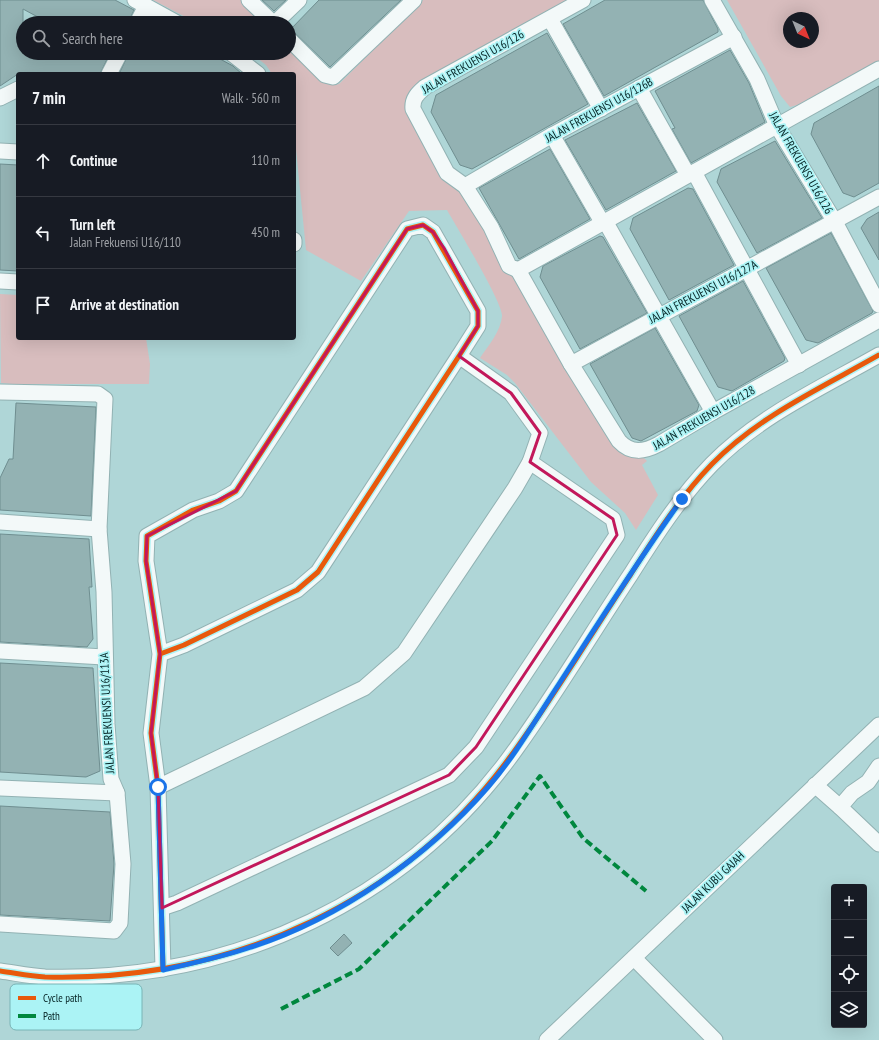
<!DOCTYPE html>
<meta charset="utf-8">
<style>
body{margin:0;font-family:"PT Sans Narrow",sans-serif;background:#20242c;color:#f1f3f6}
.controls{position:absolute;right:12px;bottom:12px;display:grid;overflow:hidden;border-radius:4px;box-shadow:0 4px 16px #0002}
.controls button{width:36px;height:36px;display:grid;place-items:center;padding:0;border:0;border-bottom:1px solid #363941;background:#171b24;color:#f1f3f6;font:20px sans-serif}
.compass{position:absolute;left:783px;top:12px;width:36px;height:36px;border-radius:50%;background:#171b24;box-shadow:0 4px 16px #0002;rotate:137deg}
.stop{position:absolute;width:12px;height:12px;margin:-9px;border:3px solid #1a73e8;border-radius:50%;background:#fff}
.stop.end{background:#1a73e8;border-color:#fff;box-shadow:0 1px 4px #0008}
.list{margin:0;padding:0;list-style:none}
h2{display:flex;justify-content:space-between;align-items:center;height:52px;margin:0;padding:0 16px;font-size:17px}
h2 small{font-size:13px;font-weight:400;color:#9ea1a6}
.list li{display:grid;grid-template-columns:26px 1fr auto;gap:12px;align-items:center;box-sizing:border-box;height:72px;padding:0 16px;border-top:1px solid #363941}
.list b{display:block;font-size:15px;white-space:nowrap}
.list p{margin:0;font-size:13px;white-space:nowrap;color:#9ea1a6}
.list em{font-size:13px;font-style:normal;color:#9ea1a6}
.icon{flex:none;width:22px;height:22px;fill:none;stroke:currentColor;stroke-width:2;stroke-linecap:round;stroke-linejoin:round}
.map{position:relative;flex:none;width:879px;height:1040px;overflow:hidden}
.search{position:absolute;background:#171b24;box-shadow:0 4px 16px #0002;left:16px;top:16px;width:280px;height:44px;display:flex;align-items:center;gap:10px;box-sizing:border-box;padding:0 14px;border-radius:22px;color:#9ea1a6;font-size:15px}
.panel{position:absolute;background:#171b24;box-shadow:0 4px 16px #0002;left:16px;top:72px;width:280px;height:268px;border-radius:4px}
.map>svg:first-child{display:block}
.green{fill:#d8bdbe;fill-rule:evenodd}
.building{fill:#93b2b3;stroke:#6f8e90}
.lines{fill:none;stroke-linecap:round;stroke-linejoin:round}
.minor-casing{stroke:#92b2b3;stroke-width:17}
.minor{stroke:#f3f9f9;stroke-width:15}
.quiet{stroke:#00873e;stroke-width:4;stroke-dasharray:8 4;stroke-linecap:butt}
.cycleway-casing{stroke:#abf3f5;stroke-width:8}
.cycleway{stroke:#e8590c;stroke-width:5}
.route{stroke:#1a73e8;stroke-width:5}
.marked{fill:none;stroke:#c2185b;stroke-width:3;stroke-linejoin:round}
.labels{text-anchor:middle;stroke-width:3.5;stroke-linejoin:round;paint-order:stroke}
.street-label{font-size:12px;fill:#042223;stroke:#abf3f5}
.key{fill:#abf3f5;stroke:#79b4b6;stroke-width:1}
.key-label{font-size:11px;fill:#042223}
</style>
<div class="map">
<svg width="879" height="1040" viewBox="0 0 879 1040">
<rect width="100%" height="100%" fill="#afd6d7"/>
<g class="green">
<path d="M 153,0 L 242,0 L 266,23 L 197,23 Z"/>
<path d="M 423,0 L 571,0 L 421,83 L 410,113 L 465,185 L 614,447 C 617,449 619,452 622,454 C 630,458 642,454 647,461 L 642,465 L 658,495 L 636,530 L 625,513 L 591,482 L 515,383 L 507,375 L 480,358 C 488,346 501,331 502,316 C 503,303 456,226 447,210 L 409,211 L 361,281 L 306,250 L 294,129 L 294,74 L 272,74 L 266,65 L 251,53 L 289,53 L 289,45 L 325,82 L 334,85 L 339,84 Z"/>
<path d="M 727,0 L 879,0 L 879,62 L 869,69 L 797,105 L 790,107 L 781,96 ZM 789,18 L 813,18 L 813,42 L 789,42 Z"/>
<path d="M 0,294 L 18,295 L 18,338 L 146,338 L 150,364 L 149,384 L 12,384 L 1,383 Z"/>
</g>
<g class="building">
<path d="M 0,0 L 115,0 L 134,10 L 128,23 L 49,23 L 23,9 L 23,53 L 110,53 L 100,74 L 18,74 L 0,86 Z"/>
<path d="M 262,0 L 286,0 L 274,11 Z"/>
<path d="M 319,0 L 401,0 L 330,67 L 295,33 L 290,30 Z"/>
<path d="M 605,0 L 703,0 L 718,29 L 718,32 L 604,96 L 563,24 Z"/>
<path d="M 547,33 L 588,104 L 472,169 L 460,165 L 431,112 L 436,95 Z"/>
<path d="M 730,50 L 749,83 L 765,122 L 691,163 L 672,129 L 675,128 L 655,91 Z"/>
<path d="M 129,53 L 209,53 L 233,66 L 242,74 L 119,74 Z"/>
<path d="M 879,86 L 879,183 L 854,197 L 843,193 L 811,134 L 814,123 Z"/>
<path d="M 637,103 L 676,171 L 606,210 L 565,140 Z"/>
<path d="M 775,141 L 822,218 L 757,253 L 717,182 L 721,169 Z"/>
<path d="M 550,149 L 590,219 L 519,259 L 479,188 Z"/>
<path d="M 0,164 L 18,165 L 18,271 L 0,270 Z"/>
<path d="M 688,188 L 693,189 L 734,265 L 669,300 L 630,229 L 633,218 Z"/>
<path d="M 879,212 L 879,260 L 861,228 L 867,219 Z"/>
<path d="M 831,233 L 873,311 L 872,313 L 818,343 L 806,340 L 766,268 Z"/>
<path d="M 600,236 L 603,237 L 647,313 L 580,349 L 540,277 L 543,266 Z"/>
<path d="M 743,281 L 785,358 L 784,361 L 732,391 L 718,387 L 679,316 Z"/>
<path d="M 655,328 L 699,405 L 697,411 L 641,441 L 632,438 L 590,364 Z"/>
<path d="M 16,403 L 96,407 L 91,516 L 0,510 L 0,478 L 9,459 L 13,459 Z"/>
<path d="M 0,534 L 89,539 L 92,587 L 89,587 L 93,639 L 87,647 L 0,642 Z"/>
<path d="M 0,663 L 93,668 L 100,771 L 86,777 L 0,772 Z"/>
<path d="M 0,806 L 110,812 L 114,864 L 110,921 L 0,915 Z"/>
<path d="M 344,934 L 352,943 L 338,956 L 330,948 Z"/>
</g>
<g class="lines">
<g class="minor-casing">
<g id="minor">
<path d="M 135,0 L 177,23"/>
<path d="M 249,0 L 273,23"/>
<path d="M 583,0 L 425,87 C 417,94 412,99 413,109 L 447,173 L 465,186 L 491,227 L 509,266 L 518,270 L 879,69"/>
<path d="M 712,0 L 757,79 L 777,126 L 835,222 L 879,305"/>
<path d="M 550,19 L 601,109"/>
<path d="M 137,23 L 146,6"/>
<path d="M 275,23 L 299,0"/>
<path d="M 289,39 L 325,75 L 333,77 L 414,0"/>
<path d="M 231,53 L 258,74"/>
<path d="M 109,74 L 120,53"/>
<path d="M 639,88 L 688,175"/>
<path d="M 0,98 L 18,89"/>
<path d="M 552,135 L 602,222"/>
<path d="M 0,151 L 18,152"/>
<path d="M 694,172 L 799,365"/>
<path d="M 465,186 L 552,135 L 734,37"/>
<path d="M 605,221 L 713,412"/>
<path d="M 294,240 L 294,244"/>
<path d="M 518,270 L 571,364 L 619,441 C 631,454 644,452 659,444 L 713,412 L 879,320"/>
<path d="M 0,281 L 18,282"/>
<path d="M 571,364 L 879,197"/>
<path d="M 0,392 L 98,394 L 105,399 L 99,529 L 104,592 L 107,724 L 111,779 L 117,793 L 123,864 L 120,923 L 114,931 L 0,924"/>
<path d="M 0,522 L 99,529"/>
<path d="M 0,651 L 104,657"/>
<path d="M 160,654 L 184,645 L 297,590 L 318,572 L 459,356 L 478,326 L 478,311 L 433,232 L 423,225 L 407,229 L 236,491 L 219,501 L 193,510 L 147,536 L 146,561 L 160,654 L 151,733 L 158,787 L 163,969"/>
<path d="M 815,785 L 840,807 L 852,793 L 868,782 L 879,766"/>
<path d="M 158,787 L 364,688 L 404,653 L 515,488 L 530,462"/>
<path d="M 0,788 L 117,793"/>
<path d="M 840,807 L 879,844"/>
<path d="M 162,908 L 177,903 L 449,775 L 476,747 L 617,535 L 613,519 L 530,462 L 540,433 L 511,393 L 459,356"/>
<path d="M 634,958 L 715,1040"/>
<path d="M 0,971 C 15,973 30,976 45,977 C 233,982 409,901 518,746 C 558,690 593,631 631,574 C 655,536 680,497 712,464 C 759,416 821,388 879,355"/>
<path d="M 547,1040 L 879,725"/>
</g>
</g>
<use href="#minor" class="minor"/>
<path class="quiet" d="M 281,1009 L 359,969 L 492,841 L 540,776 L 583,838 L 646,891"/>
<g class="cycleway-casing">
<g id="cycleway">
<path d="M 160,654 L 184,645 L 297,590 L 318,572 L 459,356 L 478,326 L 478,311 L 433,232 L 423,225 L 407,229 L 236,491 L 219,501 L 193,510 L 147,536 L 146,561 L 160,654 L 151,733 L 158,787 L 163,969"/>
<path d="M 0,971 C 15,973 30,976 45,977 C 233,982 409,901 518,746 C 558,690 593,631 631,574 C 655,536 680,497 712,464 C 759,416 821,388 879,355"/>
</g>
</g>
<use href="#cycleway" class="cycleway"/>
</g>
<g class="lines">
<path class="route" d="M 158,787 L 163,970 C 193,963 222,957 251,947 C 339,919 428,856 488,787 C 515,756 536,719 559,684 C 599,622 639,559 682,499"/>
</g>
<path class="marked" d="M 423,225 L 433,232 L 444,248 L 478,311 L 478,326 L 459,356 L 511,393 L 540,433 L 530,462 L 613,519 L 617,535 L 476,747 L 449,775 L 162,908 L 158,787 L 151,733 L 160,654 L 146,561 L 147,536 L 236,491 L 407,229 Z"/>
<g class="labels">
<g class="street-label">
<text transform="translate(473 62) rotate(-30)" y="4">JALAN FREKUENSI U16/126</text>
<text transform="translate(599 110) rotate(-29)" y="4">JALAN FREKUENSI U16/126B</text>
<text transform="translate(801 163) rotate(60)" y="4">JALAN FREKUENSI U16/126</text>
<text transform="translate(703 292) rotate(-28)" y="4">JALAN FREKUENSI U16/127A</text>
<text transform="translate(704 418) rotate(-30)" y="4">JALAN FREKUENSI U16/128</text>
<text transform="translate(107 713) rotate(-93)" y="4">JALAN FREKUENSI U16/113A</text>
<text transform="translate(713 882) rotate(-44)" y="4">JALAN KUBU GAJAH</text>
</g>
</g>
<rect x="10" y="984" width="132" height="46" rx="6" class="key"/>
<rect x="18" y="996" width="18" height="4" fill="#e8590c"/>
<rect x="18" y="1014" width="18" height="4" fill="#00873e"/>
<g class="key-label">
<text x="43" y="1002">Cycle path</text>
<text x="43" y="1020">Path</text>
</g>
</svg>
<div class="controls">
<button>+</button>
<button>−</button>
<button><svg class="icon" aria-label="locate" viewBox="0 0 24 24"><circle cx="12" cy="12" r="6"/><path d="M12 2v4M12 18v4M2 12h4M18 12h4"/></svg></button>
<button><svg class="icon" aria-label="layers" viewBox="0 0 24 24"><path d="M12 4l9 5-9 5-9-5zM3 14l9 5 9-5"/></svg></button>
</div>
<svg class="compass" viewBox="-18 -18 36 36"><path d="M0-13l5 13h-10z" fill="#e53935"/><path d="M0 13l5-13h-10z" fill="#9ea1a6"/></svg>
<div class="stop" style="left:158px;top:787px"></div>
<div class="stop end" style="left:682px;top:499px"></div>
<div class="search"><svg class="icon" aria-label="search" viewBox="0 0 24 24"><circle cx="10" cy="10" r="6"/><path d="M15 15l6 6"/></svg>Search here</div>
<section class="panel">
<h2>7 min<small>Walk · 560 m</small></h2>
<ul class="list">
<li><svg class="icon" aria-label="ahead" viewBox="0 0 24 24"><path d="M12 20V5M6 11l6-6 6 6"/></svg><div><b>Continue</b></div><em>110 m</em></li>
<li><svg class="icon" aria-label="left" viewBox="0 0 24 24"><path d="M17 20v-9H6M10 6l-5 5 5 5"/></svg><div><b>Turn left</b><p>Jalan Frekuensi U16/110</p></div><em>450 m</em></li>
<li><svg class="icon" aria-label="arrive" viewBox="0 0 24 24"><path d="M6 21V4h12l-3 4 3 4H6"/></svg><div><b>Arrive at destination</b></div></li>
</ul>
</section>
</div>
